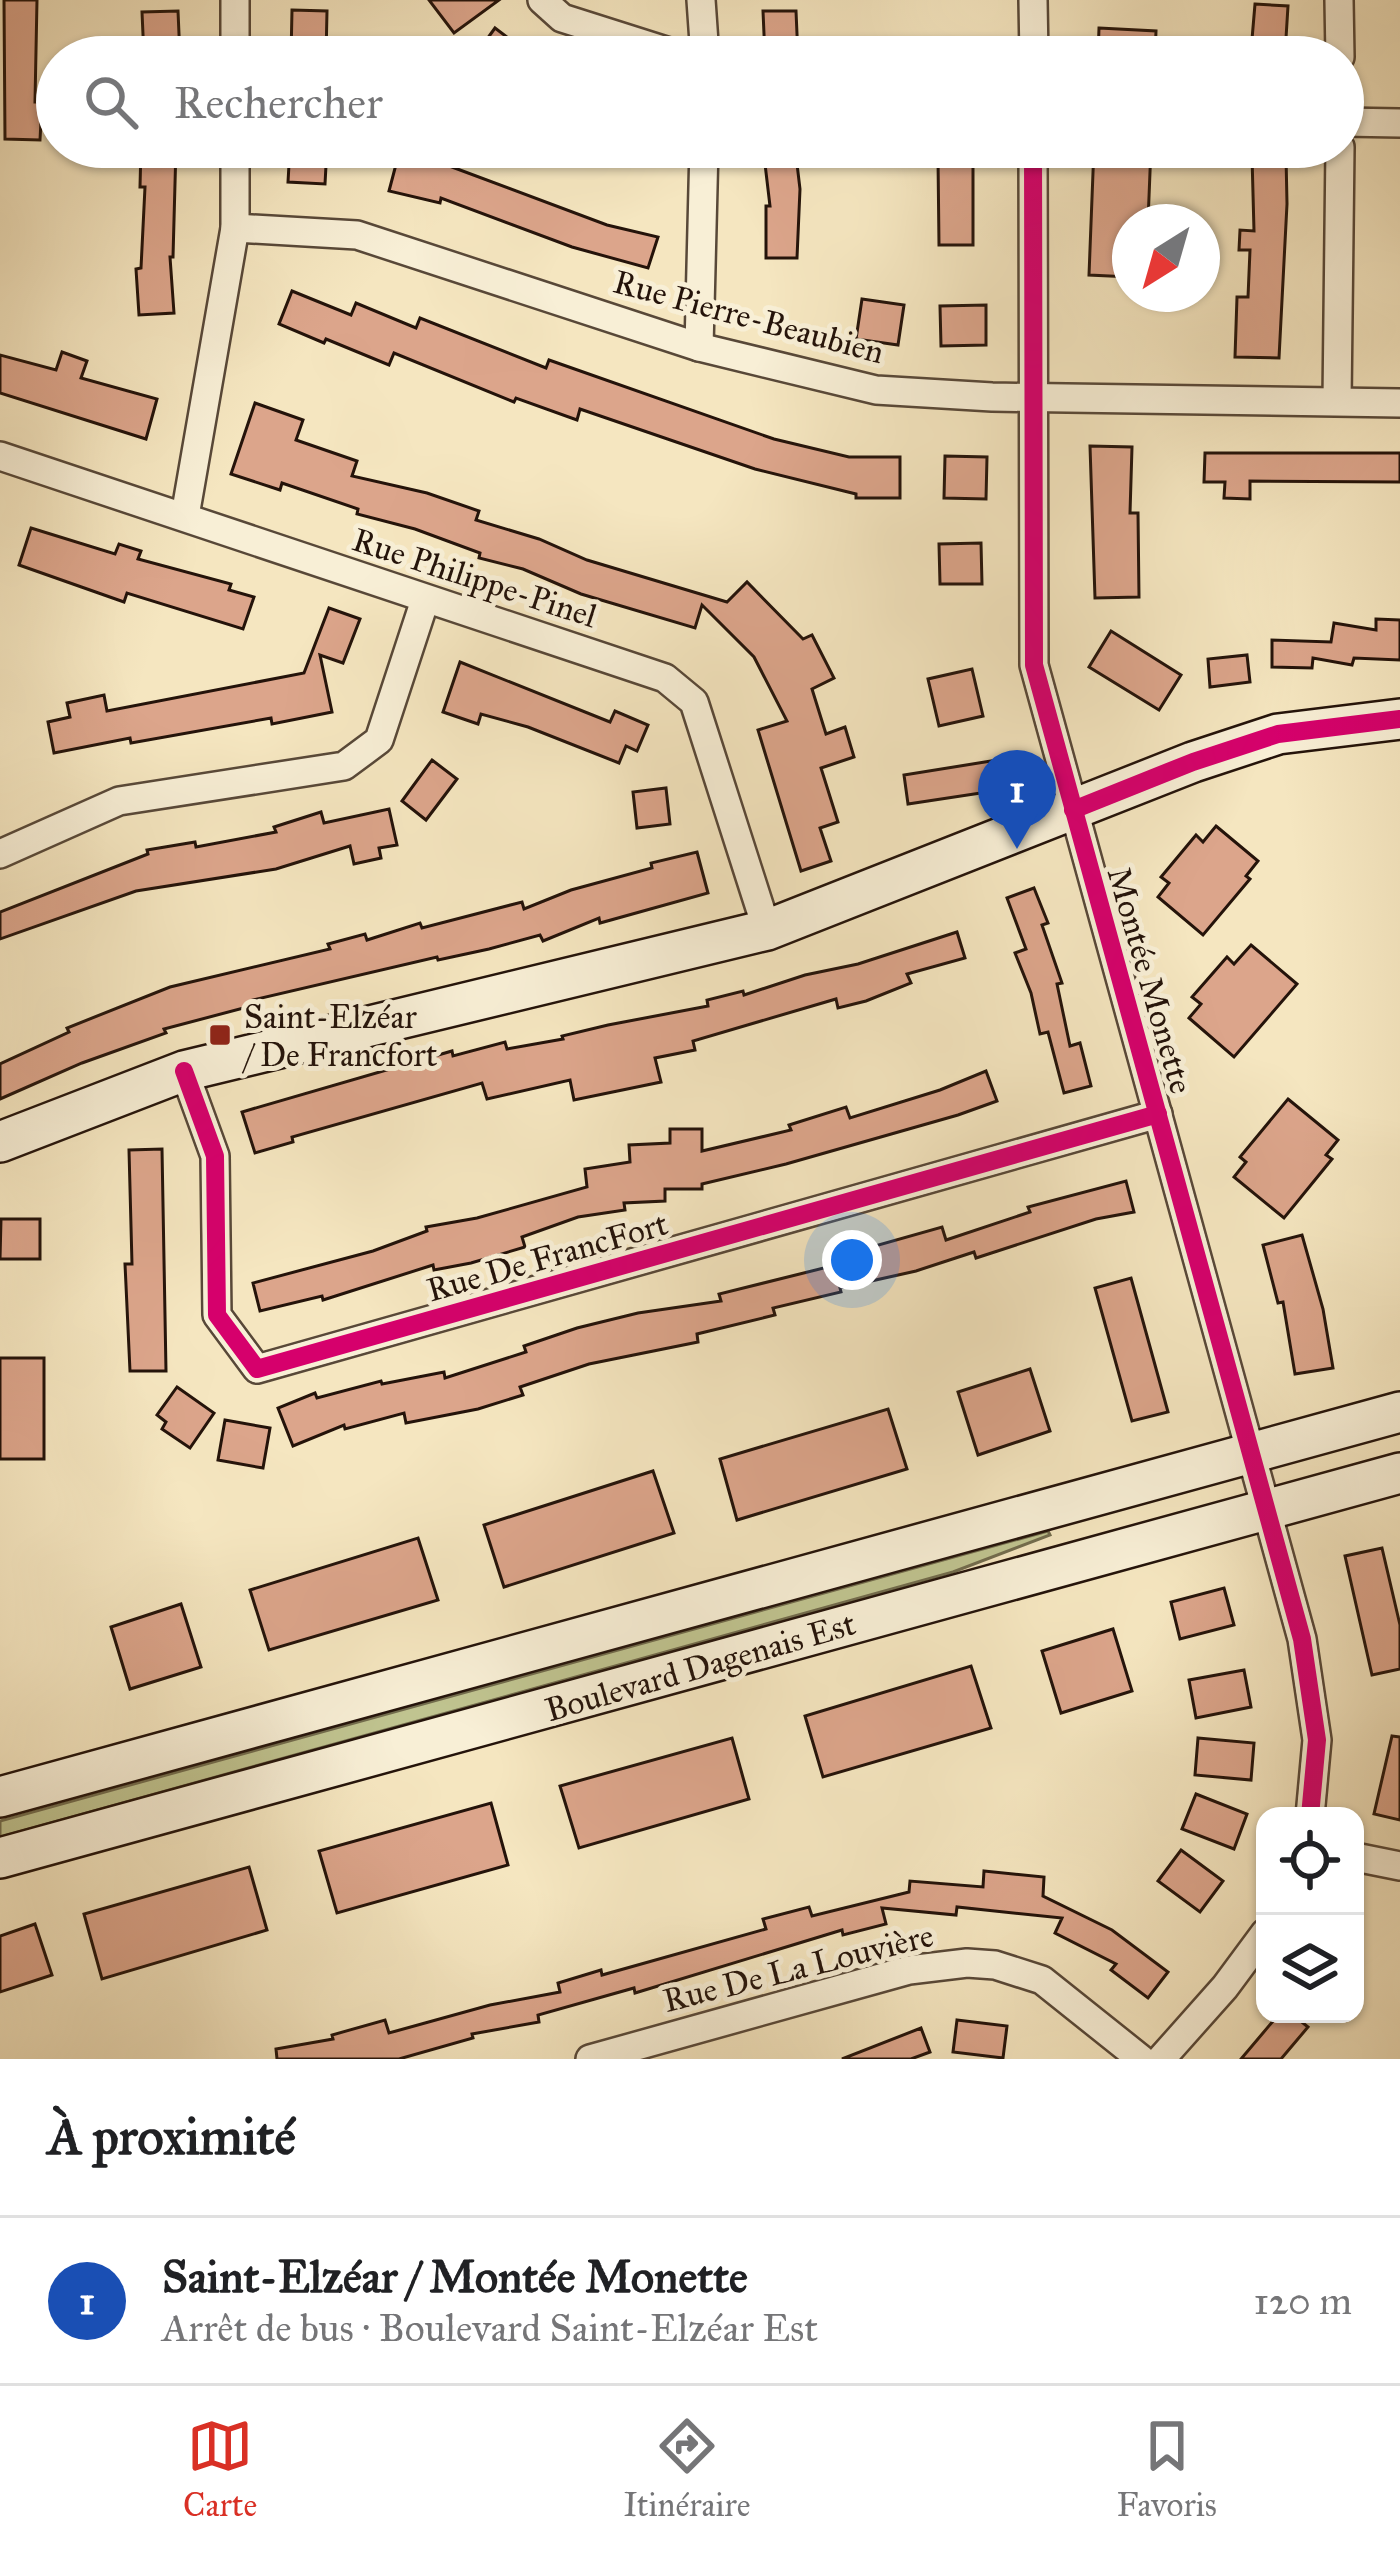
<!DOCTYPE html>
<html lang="fr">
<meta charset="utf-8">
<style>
body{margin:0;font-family:"IM FELL Great Primer",serif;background:#f6f6f6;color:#202124}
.controls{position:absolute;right:36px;bottom:36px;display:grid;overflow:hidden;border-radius:24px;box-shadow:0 3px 9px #0004}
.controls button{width:108px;height:108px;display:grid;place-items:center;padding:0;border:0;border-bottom:3px solid #e0e0e0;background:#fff;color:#202124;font:60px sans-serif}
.compass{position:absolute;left:1112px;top:204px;width:108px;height:108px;border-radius:50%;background:#fff;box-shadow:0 3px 9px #0004;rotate:217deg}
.you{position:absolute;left:852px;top:1260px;width:42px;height:42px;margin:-30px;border:9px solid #fff;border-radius:50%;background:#1a73e8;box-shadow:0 0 0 18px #1a73e833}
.badge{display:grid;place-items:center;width:78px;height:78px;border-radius:50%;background:#d93025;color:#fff;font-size:39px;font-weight:700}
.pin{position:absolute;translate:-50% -99px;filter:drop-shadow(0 3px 6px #0008)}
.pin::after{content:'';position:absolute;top:63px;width:42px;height:36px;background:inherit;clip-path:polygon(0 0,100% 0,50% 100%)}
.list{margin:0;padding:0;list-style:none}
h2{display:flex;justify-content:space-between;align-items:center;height:156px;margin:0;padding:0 48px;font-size:51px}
h2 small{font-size:39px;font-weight:400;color:#757577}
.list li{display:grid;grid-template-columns:78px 1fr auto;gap:36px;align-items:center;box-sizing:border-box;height:168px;padding:0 48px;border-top:3px solid #e0e0e0}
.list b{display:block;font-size:45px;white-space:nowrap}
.list p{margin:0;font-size:39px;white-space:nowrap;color:#757577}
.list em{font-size:39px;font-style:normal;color:#757577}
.icon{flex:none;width:66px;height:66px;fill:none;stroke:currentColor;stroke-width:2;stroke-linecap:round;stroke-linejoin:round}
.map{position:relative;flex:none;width:1400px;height:2059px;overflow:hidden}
.search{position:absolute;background:#fff;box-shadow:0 3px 9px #0004;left:36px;right:36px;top:36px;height:132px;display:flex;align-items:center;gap:30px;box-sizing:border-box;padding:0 42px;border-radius:66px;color:#757577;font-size:45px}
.sheet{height:324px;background:#fff}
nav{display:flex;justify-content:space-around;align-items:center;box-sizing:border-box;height:168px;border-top:3px solid #e0e0e0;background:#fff;font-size:33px;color:#757577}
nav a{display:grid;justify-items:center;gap:6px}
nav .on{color:#d93025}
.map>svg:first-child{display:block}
.green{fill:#c0c490;stroke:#726c4d;stroke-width:3}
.building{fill:#dca58b;stroke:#24130a;stroke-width:3}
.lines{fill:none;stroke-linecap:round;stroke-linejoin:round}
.street-casing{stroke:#584838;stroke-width:32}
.secondary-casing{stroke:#24130a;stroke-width:44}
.street{stroke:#f8efd6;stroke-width:27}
.secondary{stroke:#f8efd6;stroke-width:39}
.cycleway-casing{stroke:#f8efd6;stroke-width:26}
.cycleway{stroke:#d6006c;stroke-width:18}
.poi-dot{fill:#8f2418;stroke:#f8efd6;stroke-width:4.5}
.labels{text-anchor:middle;stroke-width:10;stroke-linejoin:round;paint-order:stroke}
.street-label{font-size:33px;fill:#24130a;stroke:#f8efd6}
.poi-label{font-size:33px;fill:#24130a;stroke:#f8efd6;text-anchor:start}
</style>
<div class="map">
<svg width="1400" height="2059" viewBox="0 0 1400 2059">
<rect width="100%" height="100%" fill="#f5e6c0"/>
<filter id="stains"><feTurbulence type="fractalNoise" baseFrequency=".00167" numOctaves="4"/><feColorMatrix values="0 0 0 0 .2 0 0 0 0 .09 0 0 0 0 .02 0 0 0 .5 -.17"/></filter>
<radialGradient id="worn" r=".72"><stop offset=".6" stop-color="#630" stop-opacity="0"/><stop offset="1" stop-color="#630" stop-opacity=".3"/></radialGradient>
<path class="green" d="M 1048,1531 L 1050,1535 L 953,1572 L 0,1837 L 0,1821 Z"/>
<g class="building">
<path d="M 4,0 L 37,0 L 35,102 L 42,102 L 40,140 L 5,139 Z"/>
<path d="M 429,0 L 499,0 L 454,33 Z"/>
<path d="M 1255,4 L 1288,6 L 1285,54 L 1251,51 Z"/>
<path d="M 292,10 L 327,11 L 326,57 L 291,57 Z"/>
<path d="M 178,11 L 180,57 L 144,57 L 142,12 Z"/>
<path d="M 763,11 L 796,11 L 798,57 L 765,57 Z"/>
<path d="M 495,28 L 533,57 L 474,57 Z"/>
<path d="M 1099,28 L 1156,31 L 1155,57 L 1098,57 Z"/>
<path d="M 917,38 L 957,39 L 957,57 L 917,57 Z"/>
<path d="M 141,147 L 176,147 L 173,257 L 170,257 L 174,313 L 139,315 L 136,269 L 141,268 L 145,187 L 140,187 Z"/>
<path d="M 290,147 L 327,147 L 325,184 L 288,182 Z"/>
<path d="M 763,147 L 795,147 L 800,189 L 797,258 L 766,258 L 766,206 L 770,206 Z"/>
<path d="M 1094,147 L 1151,147 L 1148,222 L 1130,222 L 1130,277 L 1089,275 Z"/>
<path d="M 399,153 L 444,164 L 607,225 L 658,237 L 648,268 L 572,247 L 441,198 L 440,203 L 389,191 Z"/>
<path d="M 1252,156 L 1286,156 L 1287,204 L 1279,358 L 1235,357 L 1237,297 L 1248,297 L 1250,250 L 1239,250 L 1240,230 L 1254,231 Z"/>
<path d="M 938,158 L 973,158 L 973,245 L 939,245 Z"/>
<path d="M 292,291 L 351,315 L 356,303 L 416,328 L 420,318 L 546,368 L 549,360 L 774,439 L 849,457 L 900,457 L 900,498 L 856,498 L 856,494 L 755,469 L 580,409 L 577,420 L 516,398 L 514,402 L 394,353 L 389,365 L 326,339 L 324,343 L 279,324 Z"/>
<path d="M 862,299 L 904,305 L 898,345 L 856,339 Z"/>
<path d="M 986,305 L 986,345 L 941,346 L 940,306 Z"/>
<path d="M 62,352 L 87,361 L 81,378 L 157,399 L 146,439 L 0,393 L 0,355 L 56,370 Z"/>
<path d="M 255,403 L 303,420 L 296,440 L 357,461 L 352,476 L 427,493 L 479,511 L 476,520 L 539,539 L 587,560 L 727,602 L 747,582 L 803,639 L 812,635 L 834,678 L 812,689 L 826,734 L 845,727 L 854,757 L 821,768 L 838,822 L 820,828 L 831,861 L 801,871 L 758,730 L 787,721 L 754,657 L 702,605 L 695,628 L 581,594 L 523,569 L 479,558 L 480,553 L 415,529 L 357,514 L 358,509 L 282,483 L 280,490 L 231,474 Z"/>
<path d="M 1090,446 L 1132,447 L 1130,513 L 1138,513 L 1139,597 L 1095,598 Z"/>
<path d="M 1205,453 L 1400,453 L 1400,482 L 1250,481 L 1250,499 L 1224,498 L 1225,482 L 1204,482 Z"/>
<path d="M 945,456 L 987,457 L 986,499 L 944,498 Z"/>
<path d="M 31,528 L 115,554 L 119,544 L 141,551 L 138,559 L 231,584 L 229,590 L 254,597 L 243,629 L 127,593 L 124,602 L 19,565 Z"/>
<path d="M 981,543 L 982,584 L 940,584 L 939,544 Z"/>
<path d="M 329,608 L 360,619 L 343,663 L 320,655 L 332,712 L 272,724 L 271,718 L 131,743 L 130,738 L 54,753 L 48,722 L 70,717 L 67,703 L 104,695 L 107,711 L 304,673 Z"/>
<path d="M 1376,619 L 1400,620 L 1400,660 L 1354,658 L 1352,665 L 1313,658 L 1312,668 L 1272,667 L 1272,640 L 1331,642 L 1334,623 L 1376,630 Z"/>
<path d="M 1111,631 L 1181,675 L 1159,710 L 1089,667 Z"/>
<path d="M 1247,655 L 1250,682 L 1210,687 L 1208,659 Z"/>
<path d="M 460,662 L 610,722 L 615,711 L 648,725 L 637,751 L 626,746 L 619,763 L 528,727 L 481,714 L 478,724 L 443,712 Z"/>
<path d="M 972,669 L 983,716 L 939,726 L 928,679 Z"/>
<path d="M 432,760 L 457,779 L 426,820 L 402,801 Z"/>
<path d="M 991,761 L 994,791 L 908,804 L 904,775 Z"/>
<path d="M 666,788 L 670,824 L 637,828 L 633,792 Z"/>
<path d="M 389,809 L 397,845 L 379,848 L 381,858 L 354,864 L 350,846 L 276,869 L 136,891 L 0,939 L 0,912 L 148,854 L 147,850 L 195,842 L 196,847 L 276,832 L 274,827 L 321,812 L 324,823 Z"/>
<path d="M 1216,826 L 1258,861 L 1246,876 L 1250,879 L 1203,935 L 1158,897 L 1169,883 L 1161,877 L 1196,835 L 1203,842 Z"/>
<path d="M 697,852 L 708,893 L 600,923 L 599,918 L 543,941 L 540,935 L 489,949 L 438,960 L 437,957 L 253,1000 L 255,1005 L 164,1029 L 166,1033 L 82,1063 L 0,1099 L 0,1064 L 69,1032 L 67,1028 L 170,987 L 330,949 L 328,944 L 365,934 L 367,940 L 420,923 L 422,928 L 522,902 L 524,909 L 571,890 L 652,868 L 651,863 Z"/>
<path d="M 1034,888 L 1048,923 L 1042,925 L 1062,983 L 1057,984 L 1070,1046 L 1080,1043 L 1091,1086 L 1064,1093 L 1048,1032 L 1040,1034 L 1031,993 L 1015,953 L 1026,949 L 1007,898 Z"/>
<path d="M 957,932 L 965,958 L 907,974 L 911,983 L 866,1001 L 838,1008 L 836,999 L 693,1041 L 695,1050 L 655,1058 L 661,1082 L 574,1100 L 570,1080 L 487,1099 L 482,1083 L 292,1137 L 293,1142 L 255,1153 L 242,1112 L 452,1051 L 453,1056 L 505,1042 L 507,1049 L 563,1039 L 562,1036 L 608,1025 L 708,1006 L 707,1000 L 743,991 L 744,995 L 805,975 L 858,964 Z"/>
<path d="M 1251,945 L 1297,984 L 1234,1057 L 1189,1018 L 1201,1004 L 1192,997 L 1227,957 L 1234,964 Z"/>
<path d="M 986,1071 L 997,1101 L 958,1115 L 786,1164 L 702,1184 L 702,1189 L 665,1189 L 665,1201 L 624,1203 L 625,1210 L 578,1217 L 522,1237 L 525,1247 L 471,1263 L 434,1270 L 433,1265 L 323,1300 L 322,1296 L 260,1311 L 253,1283 L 373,1251 L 427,1231 L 426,1227 L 477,1218 L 587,1187 L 585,1169 L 630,1162 L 629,1145 L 670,1143 L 670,1129 L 702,1129 L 702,1151 L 791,1130 L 789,1125 L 846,1107 L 850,1118 L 940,1090 Z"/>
<path d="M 1288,1099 L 1338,1140 L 1326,1155 L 1332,1159 L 1284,1218 L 1234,1177 L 1246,1162 L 1240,1157 Z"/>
<path d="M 162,1149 L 166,1371 L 130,1371 L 125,1264 L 132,1264 L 129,1150 Z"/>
<path d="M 1126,1181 L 1134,1212 L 1096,1219 L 976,1258 L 974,1252 L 916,1271 L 840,1288 L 841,1292 L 773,1308 L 775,1315 L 697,1334 L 698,1342 L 589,1364 L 520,1387 L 523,1395 L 478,1409 L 406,1423 L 404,1413 L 345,1429 L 344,1425 L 293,1446 L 278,1408 L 315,1393 L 317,1398 L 381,1381 L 382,1384 L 444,1372 L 445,1378 L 526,1352 L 524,1346 L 577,1328 L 638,1313 L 721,1301 L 719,1294 L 852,1261 L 850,1253 L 942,1227 L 946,1240 L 1030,1212 L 1028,1207 Z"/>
<path d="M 1,1219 L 40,1219 L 40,1259 L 0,1259 Z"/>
<path d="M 1302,1235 L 1323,1309 L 1333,1368 L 1295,1374 L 1283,1302 L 1278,1303 L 1263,1245 Z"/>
<path d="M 1131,1278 L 1168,1412 L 1132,1421 L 1095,1288 Z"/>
<rect x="0" y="1358" width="44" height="101"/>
<path d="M 1030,1369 L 1050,1431 L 978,1455 L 958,1392 Z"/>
<path d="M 177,1387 L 214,1413 L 190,1448 L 162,1429 L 166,1422 L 157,1415 Z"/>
<path d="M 888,1409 L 907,1469 L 737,1520 L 720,1459 Z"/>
<path d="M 225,1420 L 270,1428 L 263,1468 L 218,1460 Z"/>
<path d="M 653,1471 L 674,1533 L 504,1587 L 484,1525 Z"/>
<path d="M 418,1538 L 438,1600 L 269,1650 L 250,1590 Z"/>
<path d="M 1382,1548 L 1400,1625 L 1400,1669 L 1372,1675 L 1345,1556 Z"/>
<path d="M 1224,1588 L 1234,1625 L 1180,1639 L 1171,1602 Z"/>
<path d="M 181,1604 L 201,1667 L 130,1689 L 111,1627 Z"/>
<path d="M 1113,1629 L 1132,1691 L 1061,1713 L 1042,1651 Z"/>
<path d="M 971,1666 L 991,1728 L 823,1777 L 805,1716 Z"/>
<path d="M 1244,1670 L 1251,1707 L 1196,1718 L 1189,1680 Z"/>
<path d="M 1392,1736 L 1400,1737 L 1400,1820 L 1374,1814 Z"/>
<path d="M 732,1738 L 749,1799 L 579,1848 L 560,1786 Z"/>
<path d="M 1198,1738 L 1254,1743 L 1251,1780 L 1195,1775 Z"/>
<path d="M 1196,1794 L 1247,1814 L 1234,1849 L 1182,1829 Z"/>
<path d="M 491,1803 L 508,1865 L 337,1913 L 319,1851 Z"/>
<path d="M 1181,1850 L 1223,1881 L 1200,1912 L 1158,1881 Z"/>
<path d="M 249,1867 L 267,1930 L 102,1979 L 84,1914 Z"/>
<path d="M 984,1871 L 1044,1877 L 1043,1896 L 1112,1930 L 1168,1972 L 1148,1998 L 1111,1970 L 1116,1964 L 1055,1933 L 1062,1918 L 957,1907 L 956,1915 L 882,1908 L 886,1924 L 843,1935 L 842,1930 L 635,1993 L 634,1988 L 538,2015 L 539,2022 L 472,2034 L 473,2038 L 399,2059 L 277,2059 L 276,2049 L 333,2039 L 332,2035 L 385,2020 L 389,2033 L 490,2005 L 560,1992 L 558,1983 L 601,1970 L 602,1975 L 766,1929 L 763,1919 L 809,1907 L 812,1916 L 909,1892 L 910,1881 L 983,1887 Z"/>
<path d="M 35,1924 L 52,1975 L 0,1992 L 0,1936 Z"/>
<path d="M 1279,2014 L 1292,2014 L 1308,2027 L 1281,2059 L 1241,2059 Z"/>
<path d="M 957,2020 L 1007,2026 L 1003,2058 L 953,2052 Z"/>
<path d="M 921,2028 L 930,2052 L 911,2059 L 842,2059 Z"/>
</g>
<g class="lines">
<g class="street-casing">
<g id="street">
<path d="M 542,0 L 562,18 L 685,57"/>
<path d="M 701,0 L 705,57"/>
<path d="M 1033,0 L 1034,57"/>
<path d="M 1339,0 L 1340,57"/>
<path d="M 235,57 L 235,0"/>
<path d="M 1343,122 L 1400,123"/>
<path d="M 1033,147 L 1034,665 L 1302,1639 L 1317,1740 L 1310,1816"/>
<path d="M 235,228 L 357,235 L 699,347 L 876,390 L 992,397 L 1400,403"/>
<path d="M 699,347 L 704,147"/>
<path d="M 1337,401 L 1340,147"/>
<path d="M 0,456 L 665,678 L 694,702 L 767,930"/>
<path d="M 185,516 L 235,228 L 235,147"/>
<path d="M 0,854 L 119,801 L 344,766 L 379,740 L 425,600"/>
<path d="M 184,1071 L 215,1156 L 217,1315 L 257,1369 L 1158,1114"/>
<path d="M 1355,1857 L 1400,1866"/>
<path d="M 590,2059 L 909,1970 L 967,1963 L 995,1965 L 1042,1980 L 1141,2059"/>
<path d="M 1161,2059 L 1225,1987 L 1265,1933"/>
</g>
</g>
<g class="secondary-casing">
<g id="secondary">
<path d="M 0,1142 L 184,1071 L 767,930 L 1193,762 L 1278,734 L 1400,719"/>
<path d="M 0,1797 L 1400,1412"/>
<path d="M 0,1858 L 1400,1473"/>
</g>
</g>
<use href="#street" class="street"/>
<use href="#secondary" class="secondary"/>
<g class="cycleway-casing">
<g id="cycleway">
<path d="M 1033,147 L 1034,665 L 1302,1639 L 1317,1740 L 1310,1816"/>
<path d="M 1073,810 L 1193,762 L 1278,734 L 1400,719"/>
<path d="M 184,1071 L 215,1156 L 217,1315 L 257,1369 L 1158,1114"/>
</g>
</g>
<use href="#cycleway" class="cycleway"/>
</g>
<rect class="poi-dot" x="208" y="1023" width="24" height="24" rx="6"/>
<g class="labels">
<g class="street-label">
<text transform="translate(749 316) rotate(15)" y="12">Rue Pierre-Beaubien</text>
<text transform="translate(475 577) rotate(18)" y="12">Rue Philippe-Pinel</text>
<text transform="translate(1151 980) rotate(74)" y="12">Montée Monette</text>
<text transform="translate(547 1256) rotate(-16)" y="12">Rue De FrancFort</text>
<text transform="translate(700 1666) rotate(-16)" y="12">Boulevard Dagenais Est</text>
<text transform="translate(798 1967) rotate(-14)" y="12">Rue De La Louvière</text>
</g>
<g class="poi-label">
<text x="244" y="1028">Saint-Elzéar<tspan x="244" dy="38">/ De Francfort</tspan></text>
</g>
</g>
<rect width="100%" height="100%" filter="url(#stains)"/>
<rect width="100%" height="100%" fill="url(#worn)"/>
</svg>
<div class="controls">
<button><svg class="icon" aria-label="locate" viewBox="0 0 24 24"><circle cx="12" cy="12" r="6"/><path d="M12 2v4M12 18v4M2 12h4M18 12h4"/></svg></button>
<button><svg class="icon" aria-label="layers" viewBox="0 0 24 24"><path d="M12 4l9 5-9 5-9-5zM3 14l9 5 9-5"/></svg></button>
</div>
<svg class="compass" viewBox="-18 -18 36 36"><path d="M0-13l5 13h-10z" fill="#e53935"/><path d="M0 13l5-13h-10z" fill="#757577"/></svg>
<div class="you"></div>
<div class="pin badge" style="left:1017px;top:849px;background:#1a4fb4">1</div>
<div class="search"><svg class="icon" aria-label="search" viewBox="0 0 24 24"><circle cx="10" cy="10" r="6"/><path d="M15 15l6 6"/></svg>Rechercher</div>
</div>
<section class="sheet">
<h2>À proximité<small></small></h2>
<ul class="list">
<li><span class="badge" style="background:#1a4fb4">1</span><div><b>Saint-Elzéar / Montée Monette</b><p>Arrêt de bus · Boulevard Saint-Elzéar Est</p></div><em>120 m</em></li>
</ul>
</section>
<nav>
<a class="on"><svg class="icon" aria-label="map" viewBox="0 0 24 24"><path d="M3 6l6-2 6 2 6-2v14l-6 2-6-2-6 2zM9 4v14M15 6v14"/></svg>Carte</a>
<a><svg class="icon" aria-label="directions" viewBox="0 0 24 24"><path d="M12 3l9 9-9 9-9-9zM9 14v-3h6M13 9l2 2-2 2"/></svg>Itinéraire</a>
<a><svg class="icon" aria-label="saved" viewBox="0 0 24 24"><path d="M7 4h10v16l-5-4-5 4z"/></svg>Favoris</a>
</nav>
